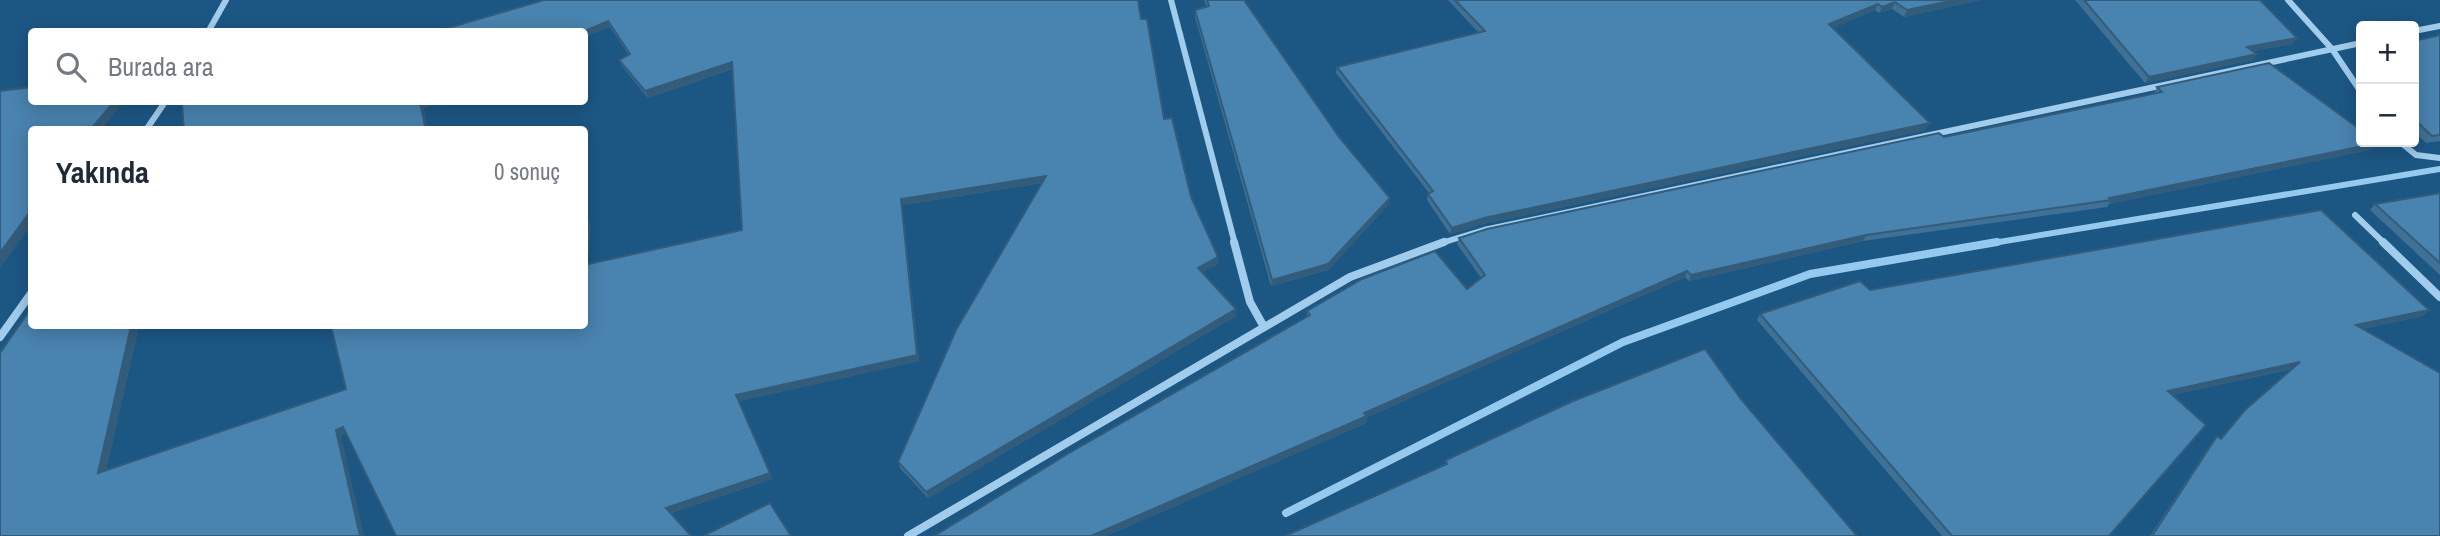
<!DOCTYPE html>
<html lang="tr">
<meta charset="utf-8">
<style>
body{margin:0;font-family:"Archivo Narrow",sans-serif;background:#f6f6f7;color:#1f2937}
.controls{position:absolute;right:21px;top:21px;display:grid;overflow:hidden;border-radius:7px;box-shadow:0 4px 18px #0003}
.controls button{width:63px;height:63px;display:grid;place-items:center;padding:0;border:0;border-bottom:2px solid #e0e1e3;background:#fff;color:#1f2937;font:35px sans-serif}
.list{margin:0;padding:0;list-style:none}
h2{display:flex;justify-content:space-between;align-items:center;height:91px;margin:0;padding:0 28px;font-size:30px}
h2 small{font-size:23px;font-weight:400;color:#747a83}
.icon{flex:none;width:38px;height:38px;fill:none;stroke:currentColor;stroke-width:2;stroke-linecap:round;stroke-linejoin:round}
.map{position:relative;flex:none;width:2440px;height:536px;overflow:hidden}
.search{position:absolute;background:#fff;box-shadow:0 4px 18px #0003;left:28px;top:28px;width:560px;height:77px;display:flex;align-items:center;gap:18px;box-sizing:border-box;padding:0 24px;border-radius:7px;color:#747a83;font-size:26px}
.panel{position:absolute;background:#fff;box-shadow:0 4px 18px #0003;left:28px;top:126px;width:560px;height:203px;border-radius:7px}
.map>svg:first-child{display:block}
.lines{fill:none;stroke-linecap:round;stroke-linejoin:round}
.stream-far1{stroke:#95c9ed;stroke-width:6}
.stream{stroke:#95c9ed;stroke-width:8}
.minor-far1{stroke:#a2cceb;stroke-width:6}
.minor{stroke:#a2cceb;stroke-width:8}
.wall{fill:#3f7196}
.shaded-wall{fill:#335c7a}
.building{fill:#4983af;stroke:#335c7a;stroke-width:2}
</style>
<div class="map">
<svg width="2440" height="536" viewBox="0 0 2440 536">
<rect width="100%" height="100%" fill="#1c5784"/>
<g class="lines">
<path class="stream-far1" d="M 1987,244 L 2440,169"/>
<path class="stream" d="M 1286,513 L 1623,342 L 1810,274 L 1997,242"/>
<g class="minor-far1">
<path d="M 1171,0 L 1235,244"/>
<path d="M 2288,0 L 2332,49 L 2361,92"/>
<path d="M 2414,31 L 2440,26"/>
<path d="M 208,32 L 226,0"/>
<path d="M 146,130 L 165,102"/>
<path d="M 2400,142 L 2416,155 L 2440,158"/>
<path d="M 2355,215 L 2385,244"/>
<path d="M 1438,244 L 1484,230 L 2361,43"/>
</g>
<g class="minor">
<path d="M 1234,242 L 1250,302 L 1264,327"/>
<path d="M 2383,242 L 2440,297"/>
<path d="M 0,337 L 32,292"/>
<path d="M 908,536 L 1350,277 L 1444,242"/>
</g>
</g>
<g class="wall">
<path d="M 544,0 L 1141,19 L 1164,119 L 1191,197 L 1218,257 L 1218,264 L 1202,272 L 1236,309 L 1236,316 L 928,498 L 900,468 L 898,462 L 1042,183 L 902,205 L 919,361 L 739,401 L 772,479 L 671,513 L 346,434 L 0,536 L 32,326 L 139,326 L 106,470 L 346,389 L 584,210 L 591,226 L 587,265 L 742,230 L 732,69 L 648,98 L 622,66 L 619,60 L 629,55 L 610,27 Z"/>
<path d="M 1204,0 L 1244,0 L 1339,137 L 1389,204 L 1328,270 L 1271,286 L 1195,17 L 1195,10 L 1207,7 Z"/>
<path d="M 1448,0 L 1980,0 L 1904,17 L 1892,9 L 1879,13 L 1875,10 L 1833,28 L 1926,130 L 1483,224 L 1450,234 L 1427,200 L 1428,194 L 1429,193 L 1336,73 L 1337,67 L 1479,33 Z"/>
<path d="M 2075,0 L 2260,0 L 2292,44 L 2254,51 L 2257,54 L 2253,60 L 2145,83 Z"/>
<path d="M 2440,35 L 2440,141 L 2426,143 L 2414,132 L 2414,41 Z"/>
<path d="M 2157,87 L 2373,149 L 2109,204 L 2107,207 L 1863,241 L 1689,281 L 1685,277 L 1367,417 L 1366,423 L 1106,536 L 934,536 L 1307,317 L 1307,311 L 1467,289 L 1481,278 L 1457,244 L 1459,238 L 2154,94 Z"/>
<path d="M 2440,193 L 2440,275 L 2370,210 L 2375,204 Z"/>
<path d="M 1870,290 L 2429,310 L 2422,316 L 2363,329 L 2440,536 L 2150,536 L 2212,442 L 2217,436 L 2221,439 L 2245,410 L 2292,369 L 2172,395 L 2109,536 L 1942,536 L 1757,320 L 1760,314 Z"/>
</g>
<g class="shaded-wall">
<path d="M 1955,0 L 1980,0 L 1904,17 L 1907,10 Z"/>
<path d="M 1895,2 L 1892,9 L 1879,13 L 1882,7 Z"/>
<path d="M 1878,4 L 1875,10 L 1827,31 L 1829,24 Z"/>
<path d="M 608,21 L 610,27 L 584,38 L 584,32 L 583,32 Z"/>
<path d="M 2297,38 L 2292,44 L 2243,53 L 2247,47 Z"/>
<path d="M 2257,54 L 2253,60 L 2145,83 L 2149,77 Z"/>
<path d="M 732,62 L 734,68 L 648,98 L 645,91 Z"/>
<path d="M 114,102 L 124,102 L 101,130 L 90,130 Z"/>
<path d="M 423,102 L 441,102 L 424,109 L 428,130 L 426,130 L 420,103 Z"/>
<path d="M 1930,123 L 1926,130 L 1483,224 L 1450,234 L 1452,228 L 1484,218 Z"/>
<path d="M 2378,143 L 2373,149 L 2109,204 L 2111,200 L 2109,198 Z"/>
<path d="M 1046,176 L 1047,182 L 902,205 L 919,361 L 739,401 L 736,395 L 901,199 Z"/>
<path d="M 1390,198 L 1389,204 L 1328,270 L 1271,286 L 1272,280 Z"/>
<path d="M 32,209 L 32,224 L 0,268 L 0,253 Z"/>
<path d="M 584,210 L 591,226 L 586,272 L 584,268 Z"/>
<path d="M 1866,235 L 1863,241 L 1689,281 L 1691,275 Z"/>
<path d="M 1218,257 L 1218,264 L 1199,274 L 1198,268 Z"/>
<path d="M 1687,271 L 1685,277 L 1367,417 L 1366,423 L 1106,536 L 1091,536 L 1364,413 Z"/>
<path d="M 1236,309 L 1236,316 L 928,498 L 926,492 Z"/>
<path d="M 2429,310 L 2422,316 L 2350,332 L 2356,325 Z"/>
<path d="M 131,326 L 139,326 L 104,479 L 98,473 Z"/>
<path d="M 2300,362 L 2294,368 L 2163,397 L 2168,391 Z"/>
<path d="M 343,427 L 348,434 L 341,436 L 364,536 L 360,536 L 336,430 Z"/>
<path d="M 770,473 L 772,479 L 670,514 L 666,508 Z"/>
</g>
<g class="building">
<path d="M 544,0 L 1138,0 L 1141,19 L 1147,19 L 1164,119 L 1172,118 L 1191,197 L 1218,257 L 1198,268 L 1236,309 L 926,492 L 898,462 L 956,330 L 1046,176 L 901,199 L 917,355 L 736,395 L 770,473 L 666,508 L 691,536 L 396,536 L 343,427 L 336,430 L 360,536 L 0,536 L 0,353 L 32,307 L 32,326 L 131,326 L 98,473 L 346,389 L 331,326 L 584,326 L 584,265 L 742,230 L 732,62 L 645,91 L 619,60 L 630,54 L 608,21 L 583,32 L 434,32 Z"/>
<path d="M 1207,0 L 1244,0 L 1339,137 L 1390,198 L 1328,264 L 1272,280 L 1195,10 L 1209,6 Z"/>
<path d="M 1455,0 L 1955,0 L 1907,10 L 1895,2 L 1882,7 L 1878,4 L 1829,24 L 1930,123 L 1484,218 L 1452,228 L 1428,194 L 1433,191 L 1337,67 L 1485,31 Z"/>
<path d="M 2084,0 L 2260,0 L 2297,38 L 2247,47 L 2257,54 L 2149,77 Z"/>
<path d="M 2440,35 L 2440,135 L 2432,136 L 2414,119 L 2414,41 Z"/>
<path d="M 2269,63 L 2361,130 L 2361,142 L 2378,143 L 2109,198 L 2111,200 L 1866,235 L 1691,275 L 1687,271 L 1364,413 L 1367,416 L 1091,536 L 934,536 L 1069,453 L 1310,315 L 1307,311 L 1362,279 L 1435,251 L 1467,289 L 1485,275 L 1459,238 L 1487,229 L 1939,133 L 1944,137 L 2162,92 L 2157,87 Z"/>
<path d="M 32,87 L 32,102 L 114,102 L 90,130 L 32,130 L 32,209 L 0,253 L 0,91 Z"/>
<path d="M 191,102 L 423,102 L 420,103 L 426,130 L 184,130 L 182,104 Z"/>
<path d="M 2440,193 L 2440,263 L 2375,204 Z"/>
<path d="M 2321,210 L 2429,310 L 2356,325 L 2440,373 L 2440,536 L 2152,536 L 2217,436 L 2221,439 L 2245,410 L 2300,362 L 2168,391 L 2206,425 L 2109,536 L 1952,536 L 1760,314 L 1860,281 L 1870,290 Z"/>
<path d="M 584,211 L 588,220 L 584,253 Z"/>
<path d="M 1705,349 L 1740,398 L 1857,536 L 1285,536 L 1447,464 L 1446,460 L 1573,401 Z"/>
<path d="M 770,503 L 791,536 L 703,536 Z"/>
</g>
</svg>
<div class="controls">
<button>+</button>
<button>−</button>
</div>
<div class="search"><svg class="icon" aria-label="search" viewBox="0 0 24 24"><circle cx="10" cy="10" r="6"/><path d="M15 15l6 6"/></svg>Burada ara</div>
<section class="panel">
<h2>Yakında<small>0 sonuç</small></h2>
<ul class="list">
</ul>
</section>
</div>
